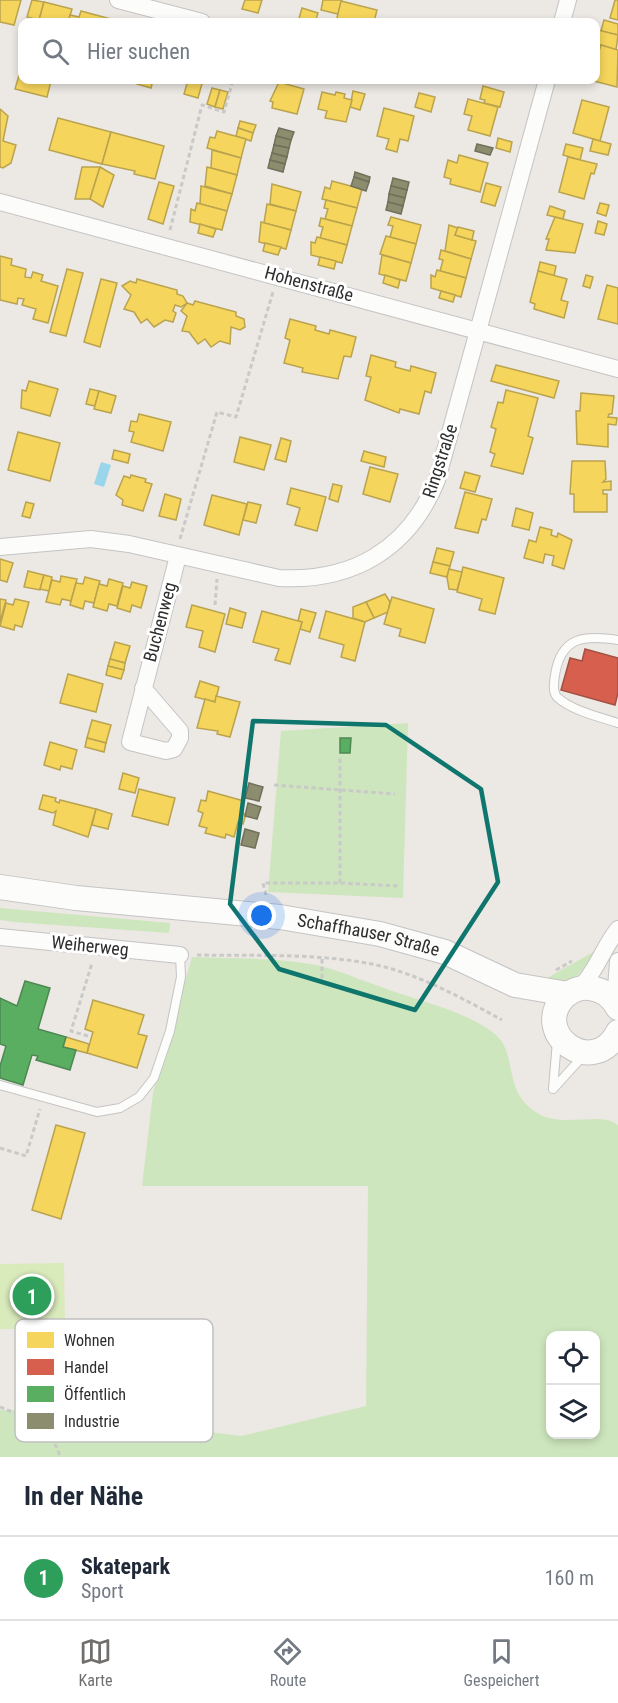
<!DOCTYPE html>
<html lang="de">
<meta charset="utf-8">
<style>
body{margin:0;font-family:"Roboto Condensed",sans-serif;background:#f6f6f7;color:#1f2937}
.controls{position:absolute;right:18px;bottom:18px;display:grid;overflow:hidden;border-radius:12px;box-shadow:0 3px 9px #0003}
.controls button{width:54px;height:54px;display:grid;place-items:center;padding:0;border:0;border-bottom:2px solid #e0e1e3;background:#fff;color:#1f2937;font:30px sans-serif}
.you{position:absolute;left:262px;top:916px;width:21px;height:21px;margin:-15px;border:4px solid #fff;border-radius:50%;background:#1a73e8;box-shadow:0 0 0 9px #1a73e833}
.badge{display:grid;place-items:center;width:39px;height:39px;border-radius:50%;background:#706f6e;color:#fff;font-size:20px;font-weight:700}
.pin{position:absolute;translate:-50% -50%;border:3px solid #fff;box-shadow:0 2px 6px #0006}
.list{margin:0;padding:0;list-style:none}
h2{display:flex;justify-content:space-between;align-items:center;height:78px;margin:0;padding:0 24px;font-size:26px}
h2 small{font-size:20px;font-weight:400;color:#747a83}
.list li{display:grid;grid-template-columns:39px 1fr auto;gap:18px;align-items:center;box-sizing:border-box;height:84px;padding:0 24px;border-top:2px solid #e0e1e3}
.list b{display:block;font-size:22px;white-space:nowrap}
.list p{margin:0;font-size:20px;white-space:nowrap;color:#747a83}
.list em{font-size:20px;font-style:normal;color:#747a83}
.icon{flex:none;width:33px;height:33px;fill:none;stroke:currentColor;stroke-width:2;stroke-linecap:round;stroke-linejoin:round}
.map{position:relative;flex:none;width:618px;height:1457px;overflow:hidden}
.search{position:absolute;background:#fff;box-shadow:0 3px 9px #0003;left:18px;right:18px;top:18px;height:66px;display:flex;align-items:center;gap:15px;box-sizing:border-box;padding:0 21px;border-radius:12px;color:#747a83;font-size:22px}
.sheet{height:162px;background:#fff}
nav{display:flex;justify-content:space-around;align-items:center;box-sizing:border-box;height:84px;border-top:2px solid #e0e1e3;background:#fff;font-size:16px;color:#747a83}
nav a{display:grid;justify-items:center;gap:3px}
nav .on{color:#706f6e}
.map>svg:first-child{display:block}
.green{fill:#cee6be;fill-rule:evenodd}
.pitch{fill:#d9eabb}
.water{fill:#99d6ec}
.homes{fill:#f6d55c;stroke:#baa34e;stroke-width:1.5}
.shops{fill:#d6604d;stroke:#a45144;stroke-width:1.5}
.public{fill:#5aae61;stroke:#4d8852;stroke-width:1.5}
.industry{fill:#8c8c6e;stroke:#70705b;stroke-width:1.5}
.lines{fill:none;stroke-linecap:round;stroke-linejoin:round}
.lane-casing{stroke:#c5c4c5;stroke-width:10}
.street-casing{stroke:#c5c4c5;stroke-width:18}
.secondary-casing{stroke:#c5c4c5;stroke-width:26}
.path{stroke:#c9c9c8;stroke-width:3;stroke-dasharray:4.5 3;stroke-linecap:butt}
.lane{stroke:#fcfcfb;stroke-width:8}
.street{stroke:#fcfcfb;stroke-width:16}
.secondary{stroke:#fcfcfb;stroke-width:24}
.marked{fill:none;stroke:#0f766e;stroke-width:4.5;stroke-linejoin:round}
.labels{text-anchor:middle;stroke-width:6;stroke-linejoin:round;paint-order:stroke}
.street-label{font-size:18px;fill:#2e2e2e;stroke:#fff}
.key{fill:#fff;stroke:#c0c0c0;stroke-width:1.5}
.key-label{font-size:16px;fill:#2e2e2e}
</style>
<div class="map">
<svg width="618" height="1457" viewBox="0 0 618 1457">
<rect width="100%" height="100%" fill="#ece8e4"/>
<g class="green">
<path d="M 408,723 L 403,898 L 268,892 L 281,731 Z"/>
<path d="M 0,908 L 170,923 L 169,933 L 14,922 L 0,920 Z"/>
<path d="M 595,951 C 584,971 572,988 547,978 Z"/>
<path d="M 192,957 C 230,959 272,957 310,964 C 335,968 360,980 384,988 C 418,1001 471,1012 497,1036 C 518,1056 502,1093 539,1114 C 564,1128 601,1111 618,1125 L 618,1457 L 0,1457 L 0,1410 L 37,1410 L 241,1436 L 366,1406 L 368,1186 L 142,1186 L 153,1093 ZM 550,1336 L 596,1336 L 596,1434 L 550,1434 Z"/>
</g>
<path class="pitch" d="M 64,1263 L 65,1329 L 0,1329 L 0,1264 Z"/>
<path class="water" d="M 101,462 L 111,465 L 104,487 L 94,484 Z"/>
<g class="homes">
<path d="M 0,0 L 21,0 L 14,25 L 0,22 Z"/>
<path d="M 32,0 L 44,2 L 39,20 L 27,17 Z"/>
<path d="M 245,0 L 262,0 L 258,13 L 242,9 Z"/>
<path d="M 323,0 L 342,0 L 338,14 L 321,10 Z"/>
<path d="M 615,0 L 618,0 L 618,20 L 610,18 Z"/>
<path d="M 341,1 L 377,10 L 374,22 L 336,22 Z"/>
<path d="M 44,2 L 72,9 L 68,22 L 35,22 L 36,19 L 39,20 Z"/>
<path d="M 302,8 L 318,13 L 315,22 L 298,22 Z"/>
<path d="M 81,11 L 122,22 L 68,22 L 70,15 L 79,17 Z"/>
<path d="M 604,20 L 618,24 L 618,35 L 601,31 Z"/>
<path d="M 598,30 L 618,35 L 616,50 L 601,45 L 600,48 L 596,47 Z"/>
<path d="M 601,45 L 618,50 L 617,87 L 590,80 L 596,80 L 596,60 Z"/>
<path d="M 20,72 L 22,73 L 22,80 L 51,81 L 47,97 L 15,89 Z"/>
<path d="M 138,80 L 153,80 L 151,88 L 137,84 Z"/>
<path d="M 188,80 L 203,80 L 198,98 L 184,94 Z"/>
<path d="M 279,82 L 304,89 L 297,114 L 272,108 L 273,102 L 270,101 Z"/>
<path d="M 483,86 L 504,92 L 500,107 L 484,103 L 485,100 L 480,99 Z"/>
<path d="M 212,88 L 220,90 L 215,107 L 207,104 Z"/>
<path d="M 220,90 L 228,92 L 223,109 L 215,107 Z"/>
<path d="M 353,91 L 365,94 L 360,110 L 350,107 Z"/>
<path d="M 322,92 L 335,95 L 336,92 L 345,94 L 344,98 L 352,100 L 346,122 L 325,118 L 327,111 L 318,109 Z"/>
<path d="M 419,93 L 435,97 L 431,112 L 415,107 Z"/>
<path d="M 468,99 L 498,107 L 490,136 L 468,130 L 472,116 L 464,114 Z"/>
<path d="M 582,100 L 609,107 L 600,141 L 573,133 Z"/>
<path d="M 384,108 L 414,116 L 408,141 L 400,139 L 397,152 L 386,149 L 389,139 L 377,136 Z"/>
<path d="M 0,109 L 8,116 L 3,141 L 16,145 L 11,163 L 3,168 L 0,167 Z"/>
<path d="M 58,118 L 111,132 L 102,164 L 49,150 Z"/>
<path d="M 240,121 L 256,125 L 253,133 L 238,128 Z"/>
<path d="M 238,128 L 253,133 L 251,141 L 236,136 Z"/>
<path d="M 217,131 L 246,139 L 241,158 L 207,148 L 210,137 L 215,138 Z"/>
<path d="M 111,132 L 164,146 L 155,179 L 134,174 L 135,171 L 102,164 Z"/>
<path d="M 498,138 L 512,142 L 510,152 L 496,148 Z"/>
<path d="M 593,139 L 611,144 L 608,155 L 590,151 Z"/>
<path d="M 566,144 L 583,148 L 580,160 L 563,155 Z"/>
<path d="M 212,150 L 241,158 L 237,175 L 211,168 Z"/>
<path d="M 459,155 L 488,163 L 480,192 L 450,184 L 451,179 L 444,177 L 448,160 L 457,163 Z"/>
<path d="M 568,157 L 597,164 L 594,174 L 591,173 L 584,199 L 559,192 Z"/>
<path d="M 82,167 L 100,167 L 90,199 L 75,199 Z"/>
<path d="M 100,167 L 114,175 L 103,207 L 90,199 Z"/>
<path d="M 207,167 L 237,175 L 232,194 L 205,186 Z"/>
<path d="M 332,181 L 362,189 L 357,208 L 322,199 L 325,187 L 330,189 Z"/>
<path d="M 159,182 L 174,186 L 163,224 L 148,219 Z"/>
<path d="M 486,183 L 501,187 L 495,206 L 481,202 Z"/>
<path d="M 272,184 L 301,192 L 296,211 L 270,204 Z"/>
<path d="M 201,186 L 232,194 L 227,211 L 200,204 Z"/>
<path d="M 326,200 L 357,208 L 352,226 L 325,219 L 328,209 L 324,208 Z"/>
<path d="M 197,203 L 227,211 L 222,230 L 190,222 L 191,209 L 195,211 Z"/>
<path d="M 600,203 L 609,205 L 606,216 L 597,213 Z"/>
<path d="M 267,204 L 296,211 L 291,230 L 264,223 Z"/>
<path d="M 550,206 L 565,211 L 563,219 L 547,215 Z"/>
<path d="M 391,217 L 421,225 L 416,244 L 390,237 L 393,226 L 388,225 Z"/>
<path d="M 555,217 L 583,224 L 575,253 L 546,250 L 549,239 L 546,239 Z"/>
<path d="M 321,218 L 352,226 L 347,245 L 320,238 L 323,227 L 319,226 Z"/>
<path d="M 598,221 L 607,224 L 604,235 L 595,233 Z"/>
<path d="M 261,222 L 291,230 L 286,249 L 259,242 Z"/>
<path d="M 200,224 L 216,229 L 213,237 L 198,233 Z"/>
<path d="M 449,225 L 458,228 L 455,235 L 476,241 L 471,259 L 445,251 Z"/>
<path d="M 458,227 L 474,231 L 472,240 L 455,235 Z"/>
<path d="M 386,236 L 416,244 L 411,263 L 380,254 Z"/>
<path d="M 317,237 L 347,245 L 342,263 L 311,255 L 311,242 L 315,243 Z"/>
<path d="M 265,243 L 281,247 L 278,255 L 263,251 Z"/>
<path d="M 441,250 L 471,259 L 466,278 L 440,271 L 443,260 L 439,259 Z"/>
<path d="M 382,255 L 411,263 L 406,281 L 379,274 Z"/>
<path d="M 0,256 L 12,259 L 11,265 L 26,269 L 25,277 L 31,278 L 33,272 L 43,275 L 41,281 L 58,286 L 48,323 L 33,319 L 36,309 L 22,305 L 24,299 L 18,298 L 17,304 L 0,300 Z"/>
<path d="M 320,257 L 336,261 L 334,269 L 318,265 Z"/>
<path d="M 540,262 L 556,266 L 554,276 L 538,271 Z"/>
<path d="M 67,269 L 83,273 L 66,336 L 50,332 Z"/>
<path d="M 437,270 L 466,278 L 461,297 L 431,288 L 431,275 L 435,277 Z"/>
<path d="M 538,271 L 567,279 L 561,300 L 568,302 L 564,318 L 534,309 L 535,304 L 530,302 Z"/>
<path d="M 385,275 L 400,280 L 398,288 L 383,283 Z"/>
<path d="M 586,275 L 593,277 L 590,288 L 583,286 Z"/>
<path d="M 101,279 L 117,283 L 100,347 L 84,342 Z"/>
<path d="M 137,279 L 177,290 L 177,294 L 183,296 L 187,303 L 181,307 L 175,305 L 173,311 L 176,313 L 173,322 L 165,320 L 154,327 L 147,319 L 141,323 L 134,312 L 124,309 L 131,295 L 122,286 L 130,281 L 136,283 Z"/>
<path d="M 607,285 L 618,288 L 618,324 L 598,319 Z"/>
<path d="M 441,291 L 455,295 L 453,302 L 439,298 Z"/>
<path d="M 195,301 L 236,312 L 236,316 L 244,319 L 245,327 L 240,330 L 231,327 L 230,344 L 220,341 L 211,347 L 205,339 L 198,344 L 189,332 L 182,331 L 187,316 L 181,311 L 187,303 L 193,305 Z"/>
<path d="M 290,319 L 316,326 L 315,330 L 329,334 L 330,330 L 356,337 L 351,357 L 344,356 L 338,379 L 302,372 L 303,368 L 284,363 L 290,340 L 285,338 Z"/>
<path d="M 371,355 L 396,362 L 395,367 L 410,371 L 411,366 L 436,373 L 431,393 L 425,391 L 419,414 L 400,409 L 399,413 L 365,400 L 371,377 L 366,376 Z"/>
<path d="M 496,365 L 559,381 L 554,398 L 491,381 Z"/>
<path d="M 29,381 L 58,389 L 50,416 L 21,408 L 22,390 L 26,391 Z"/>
<path d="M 90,389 L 99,391 L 95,406 L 86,404 Z"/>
<path d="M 506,390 L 538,398 L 528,436 L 533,438 L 523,474 L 491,466 L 495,454 L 490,452 L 496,429 L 491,427 L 498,402 L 503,403 Z"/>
<path d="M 99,391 L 116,396 L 111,413 L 94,409 Z"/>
<path d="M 581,393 L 614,396 L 612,414 L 609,414 L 608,417 L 617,418 L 616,425 L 608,424 L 608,447 L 577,444 L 576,411 L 580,411 Z"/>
<path d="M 139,414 L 171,422 L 163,451 L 131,442 L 134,432 L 129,431 L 131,421 L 137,422 Z"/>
<path d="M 18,432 L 60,443 L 50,481 L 8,470 Z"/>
<path d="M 240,437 L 271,445 L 264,470 L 234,462 Z"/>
<path d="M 281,438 L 291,441 L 286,462 L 275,459 Z"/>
<path d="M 114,450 L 130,454 L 128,463 L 112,459 Z"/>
<path d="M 364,451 L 386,457 L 384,467 L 361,461 Z"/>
<path d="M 572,461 L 605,461 L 606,479 L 603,482 L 611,481 L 611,490 L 603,490 L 603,494 L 607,494 L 607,512 L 574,512 L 574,494 L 570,494 Z"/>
<path d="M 370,467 L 398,474 L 390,502 L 363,494 Z"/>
<path d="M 465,472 L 480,476 L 475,492 L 460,488 Z"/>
<path d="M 131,475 L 146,479 L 145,482 L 152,484 L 143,511 L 122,505 L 123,500 L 116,495 L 124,476 L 130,478 Z"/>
<path d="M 333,484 L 342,486 L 338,502 L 329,499 Z"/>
<path d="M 291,488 L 326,497 L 317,531 L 295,525 L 300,508 L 287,504 Z"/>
<path d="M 465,492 L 492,499 L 486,520 L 482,519 L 478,533 L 455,528 Z"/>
<path d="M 165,494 L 181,499 L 176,520 L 159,516 Z"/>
<path d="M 212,495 L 247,504 L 239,535 L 204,525 Z"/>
<path d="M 26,502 L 34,504 L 30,518 L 22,516 Z"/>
<path d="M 248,502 L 261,505 L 256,523 L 243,520 Z"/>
<path d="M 516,508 L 533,513 L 529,530 L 512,526 Z"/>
<path d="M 540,527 L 552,530 L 551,535 L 557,537 L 558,533 L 572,540 L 564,569 L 552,565 L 554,556 L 545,554 L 543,563 L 524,558 L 529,540 L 536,542 Z"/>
<path d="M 437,548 L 454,552 L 450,566 L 433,562 Z"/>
<path d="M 0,559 L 13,563 L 7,582 L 0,580 Z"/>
<path d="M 433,562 L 450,566 L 447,577 L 430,573 Z"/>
<path d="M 463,567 L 504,578 L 495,614 L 479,610 L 482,599 L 457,592 Z"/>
<path d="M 449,569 L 462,572 L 457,590 L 449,589 L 447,577 Z"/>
<path d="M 28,571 L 44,575 L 40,590 L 24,587 Z"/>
<path d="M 44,575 L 52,577 L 49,591 L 40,589 Z"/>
<path d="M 61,576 L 77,579 L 71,601 L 62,599 L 60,605 L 46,602 L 52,580 L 60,582 Z"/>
<path d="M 85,577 L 100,581 L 94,603 L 85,601 L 83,609 L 70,605 L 76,583 L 83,584 Z"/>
<path d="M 109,579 L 123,583 L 117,606 L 109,604 L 107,611 L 93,607 L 99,584 L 107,586 Z"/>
<path d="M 132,582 L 147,586 L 141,608 L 132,605 L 130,612 L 117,608 L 123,586 L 130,588 Z"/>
<path d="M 385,594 L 390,602 L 388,612 L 374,618 L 366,602 Z"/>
<path d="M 392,597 L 434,609 L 425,643 L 399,636 L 401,629 L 384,624 Z"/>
<path d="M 0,599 L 6,600 L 0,622 Z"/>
<path d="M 15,599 L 29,602 L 22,627 L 15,625 L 14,630 L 0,626 L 6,603 L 13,605 Z"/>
<path d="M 366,602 L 374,618 L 365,622 L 353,618 L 353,607 Z"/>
<path d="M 192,605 L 225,614 L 215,652 L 199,647 L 203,631 L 186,627 Z"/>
<path d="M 230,608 L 246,613 L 242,628 L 226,624 Z"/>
<path d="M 301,609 L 316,613 L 310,632 L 300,629 L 302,622 L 298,621 Z"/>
<path d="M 262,611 L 302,622 L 290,664 L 275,660 L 279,649 L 253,642 Z"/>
<path d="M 326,611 L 365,622 L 355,661 L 341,657 L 344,645 L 319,638 Z"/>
<path d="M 115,642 L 130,646 L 125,663 L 110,659 Z"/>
<path d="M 110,659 L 125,663 L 124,670 L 108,666 Z"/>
<path d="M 108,666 L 124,670 L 121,679 L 106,675 Z"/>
<path d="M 68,674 L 103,684 L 96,712 L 60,703 Z"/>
<path d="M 200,681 L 219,687 L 215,702 L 195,697 Z"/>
<path d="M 216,696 L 240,702 L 230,737 L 217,734 L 218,731 L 197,728 L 205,699 L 215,702 Z"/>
<path d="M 92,720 L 111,725 L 106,743 L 87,738 Z"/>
<path d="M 87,738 L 106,743 L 104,752 L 85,747 Z"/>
<path d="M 50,742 L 77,750 L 72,769 L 61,766 L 60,770 L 44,765 Z"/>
<path d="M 123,773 L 139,778 L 135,793 L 119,789 Z"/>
<path d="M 139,789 L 175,798 L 168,825 L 132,816 Z"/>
<path d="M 208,791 L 244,801 L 241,813 L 246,814 L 243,824 L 238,822 L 234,837 L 226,834 L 225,838 L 205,833 L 207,828 L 199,826 L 203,813 L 198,811 L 201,800 L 206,801 Z"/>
<path d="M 43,795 L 56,798 L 55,801 L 59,803 L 60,800 L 96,809 L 88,837 L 53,825 L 56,811 L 53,813 L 39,809 Z"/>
<path d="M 96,809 L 112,814 L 108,829 L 92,825 Z"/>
<path d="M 93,1000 L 144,1015 L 138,1034 L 147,1036 L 137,1068 L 87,1053 L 93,1032 L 85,1029 Z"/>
<path d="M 66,1037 L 89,1044 L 87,1053 L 63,1047 Z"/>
<path d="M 56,1125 L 85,1133 L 61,1219 L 32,1210 Z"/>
</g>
<path class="shops" d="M 585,649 L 618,658 L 618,693 L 615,705 L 561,690 L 570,658 L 582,661 Z"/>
<g class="public">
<path d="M 340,738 L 351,738 L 350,753 L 340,753 Z"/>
<path d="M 25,981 L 50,988 L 38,1029 L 66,1037 L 63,1047 L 76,1050 L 70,1070 L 36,1060 L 38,1056 L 32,1055 L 23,1085 L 0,1078 L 0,1066 L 6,1046 L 0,1044 L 0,998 L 17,1006 Z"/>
</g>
<g class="industry">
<path d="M 279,128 L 294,132 L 291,140 L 276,136 Z"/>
<path d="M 276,136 L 291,140 L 289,148 L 274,145 Z"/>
<path d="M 477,144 L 493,148 L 490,155 L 475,151 Z"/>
<path d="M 274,145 L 289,148 L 287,157 L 272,153 Z"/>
<path d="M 272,153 L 287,157 L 285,164 L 270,160 Z"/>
<path d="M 270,160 L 285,164 L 283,172 L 268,168 Z"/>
<path d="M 355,172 L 370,177 L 369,182 L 354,177 Z"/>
<path d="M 354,177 L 369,182 L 366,191 L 351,186 Z"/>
<path d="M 393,178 L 409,182 L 407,190 L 391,186 Z"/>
<path d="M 391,186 L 407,190 L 405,198 L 389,194 Z"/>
<path d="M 389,194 L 405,198 L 403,206 L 388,202 Z"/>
<path d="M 388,202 L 403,206 L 401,214 L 386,210 Z"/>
<path d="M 249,783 L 263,787 L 259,801 L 245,798 Z"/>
<path d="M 248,803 L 261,807 L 257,819 L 245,816 Z"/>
<path d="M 245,829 L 259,833 L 255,848 L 241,845 Z"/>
</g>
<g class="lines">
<g class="lane-casing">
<g id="lane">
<path d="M 618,640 C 585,635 561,636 555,675 C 554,682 552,691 557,697 C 572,711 600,717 618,723"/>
<path d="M 0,1085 L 97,1112 L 120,1108 L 139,1097 L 154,1078 L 170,1031 L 181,977 L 180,955"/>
<path d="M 554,1088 L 583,1056"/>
<path d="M 553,1089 L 557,1041"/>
</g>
</g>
<g class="street-casing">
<g id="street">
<path d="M 118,0 L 202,22"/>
<path d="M 562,22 L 568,0"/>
<path d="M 0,202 L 618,369"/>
<path d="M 0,547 L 91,539 L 129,544 L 279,578 C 353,582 409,549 437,480 L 547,80"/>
<path d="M 143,688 L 180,731 L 180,738 L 174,749 L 166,751 L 130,742 L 178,556"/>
<path d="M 0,937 L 180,955"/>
<path d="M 579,989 C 596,972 603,948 618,929"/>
<path d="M 615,1002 L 618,961"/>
</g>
</g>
<g class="secondary-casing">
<g id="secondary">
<path id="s1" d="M 0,887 L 76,898 L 280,917 L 380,934 L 445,952 L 515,985 L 568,994"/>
<path d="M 618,1008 C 612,997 603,989 589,988 C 580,987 570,991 564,997 C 530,1033 593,1080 618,1032"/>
</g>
</g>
<g class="path">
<path d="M 170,230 L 202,105 L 224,112 L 233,80"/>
<path d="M 180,539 L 217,412 L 236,417 L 273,292"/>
<path d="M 215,605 L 217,579"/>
<path d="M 274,785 L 395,794"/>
<path d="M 340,883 L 340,756"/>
<path d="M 266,895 L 263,883 L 340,883 L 399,886"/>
<path d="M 197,955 C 254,956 315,953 372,964 C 417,973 462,998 502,1020"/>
<path d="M 322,959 L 322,982"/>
<path d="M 556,970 L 572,961"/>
<path d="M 88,1036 L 71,1031 L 92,963"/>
<path d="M 0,1148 L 26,1156 L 40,1109"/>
<path d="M 0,1407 C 25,1417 53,1428 60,1457"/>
</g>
<use href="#lane" class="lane"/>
<use href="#street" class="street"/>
<use href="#secondary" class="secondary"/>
</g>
<path class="marked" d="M 253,721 L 386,725 L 481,789 L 498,882 L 415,1010 L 279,969 L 230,904 Z"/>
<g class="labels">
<g class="street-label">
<text transform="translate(309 284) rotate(15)" y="6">Hohenstraße</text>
<text transform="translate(440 461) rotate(-72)" y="6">Ringstraße</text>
<text transform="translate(160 622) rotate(-75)" y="6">Buchenweg</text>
<text dy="6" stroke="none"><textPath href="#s1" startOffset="372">Schaffhauser Straße</textPath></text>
<text transform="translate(90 946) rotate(6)" y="6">Weiherweg</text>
</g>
</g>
<rect x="15" y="1319" width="198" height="123" rx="9" class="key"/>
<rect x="27" y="1332" width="27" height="16" fill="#f6d55c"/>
<rect x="27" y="1359" width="27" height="16" fill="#d6604d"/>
<rect x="27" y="1386" width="27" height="16" fill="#5aae61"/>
<rect x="27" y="1413" width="27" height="16" fill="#8c8c6e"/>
<g class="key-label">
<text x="64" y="1346">Wohnen</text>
<text x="64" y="1373">Handel</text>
<text x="64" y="1400">Öffentlich</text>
<text x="64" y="1427">Industrie</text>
</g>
</svg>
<div class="controls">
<button><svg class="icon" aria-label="locate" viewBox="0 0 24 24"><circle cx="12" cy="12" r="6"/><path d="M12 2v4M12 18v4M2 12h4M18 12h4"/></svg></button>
<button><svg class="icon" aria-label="layers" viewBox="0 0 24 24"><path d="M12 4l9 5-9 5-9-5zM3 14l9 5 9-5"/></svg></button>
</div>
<div class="you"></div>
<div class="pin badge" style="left:32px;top:1296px;background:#2e9e5b">1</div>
<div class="search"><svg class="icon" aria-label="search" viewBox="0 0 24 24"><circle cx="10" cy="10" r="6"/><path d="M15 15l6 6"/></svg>Hier suchen</div>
</div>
<section class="sheet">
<h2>In der Nähe<small></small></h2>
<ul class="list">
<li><span class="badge" style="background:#2e9e5b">1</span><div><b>Skatepark</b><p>Sport</p></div><em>160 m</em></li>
</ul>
</section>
<nav>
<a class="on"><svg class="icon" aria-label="map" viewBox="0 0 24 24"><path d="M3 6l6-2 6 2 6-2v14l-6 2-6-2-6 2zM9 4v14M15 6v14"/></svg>Karte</a>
<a><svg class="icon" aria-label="directions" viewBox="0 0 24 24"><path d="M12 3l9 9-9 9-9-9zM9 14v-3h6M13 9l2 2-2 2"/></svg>Route</a>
<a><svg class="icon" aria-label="saved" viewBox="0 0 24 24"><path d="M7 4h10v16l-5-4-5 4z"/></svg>Gespeichert</a>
</nav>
